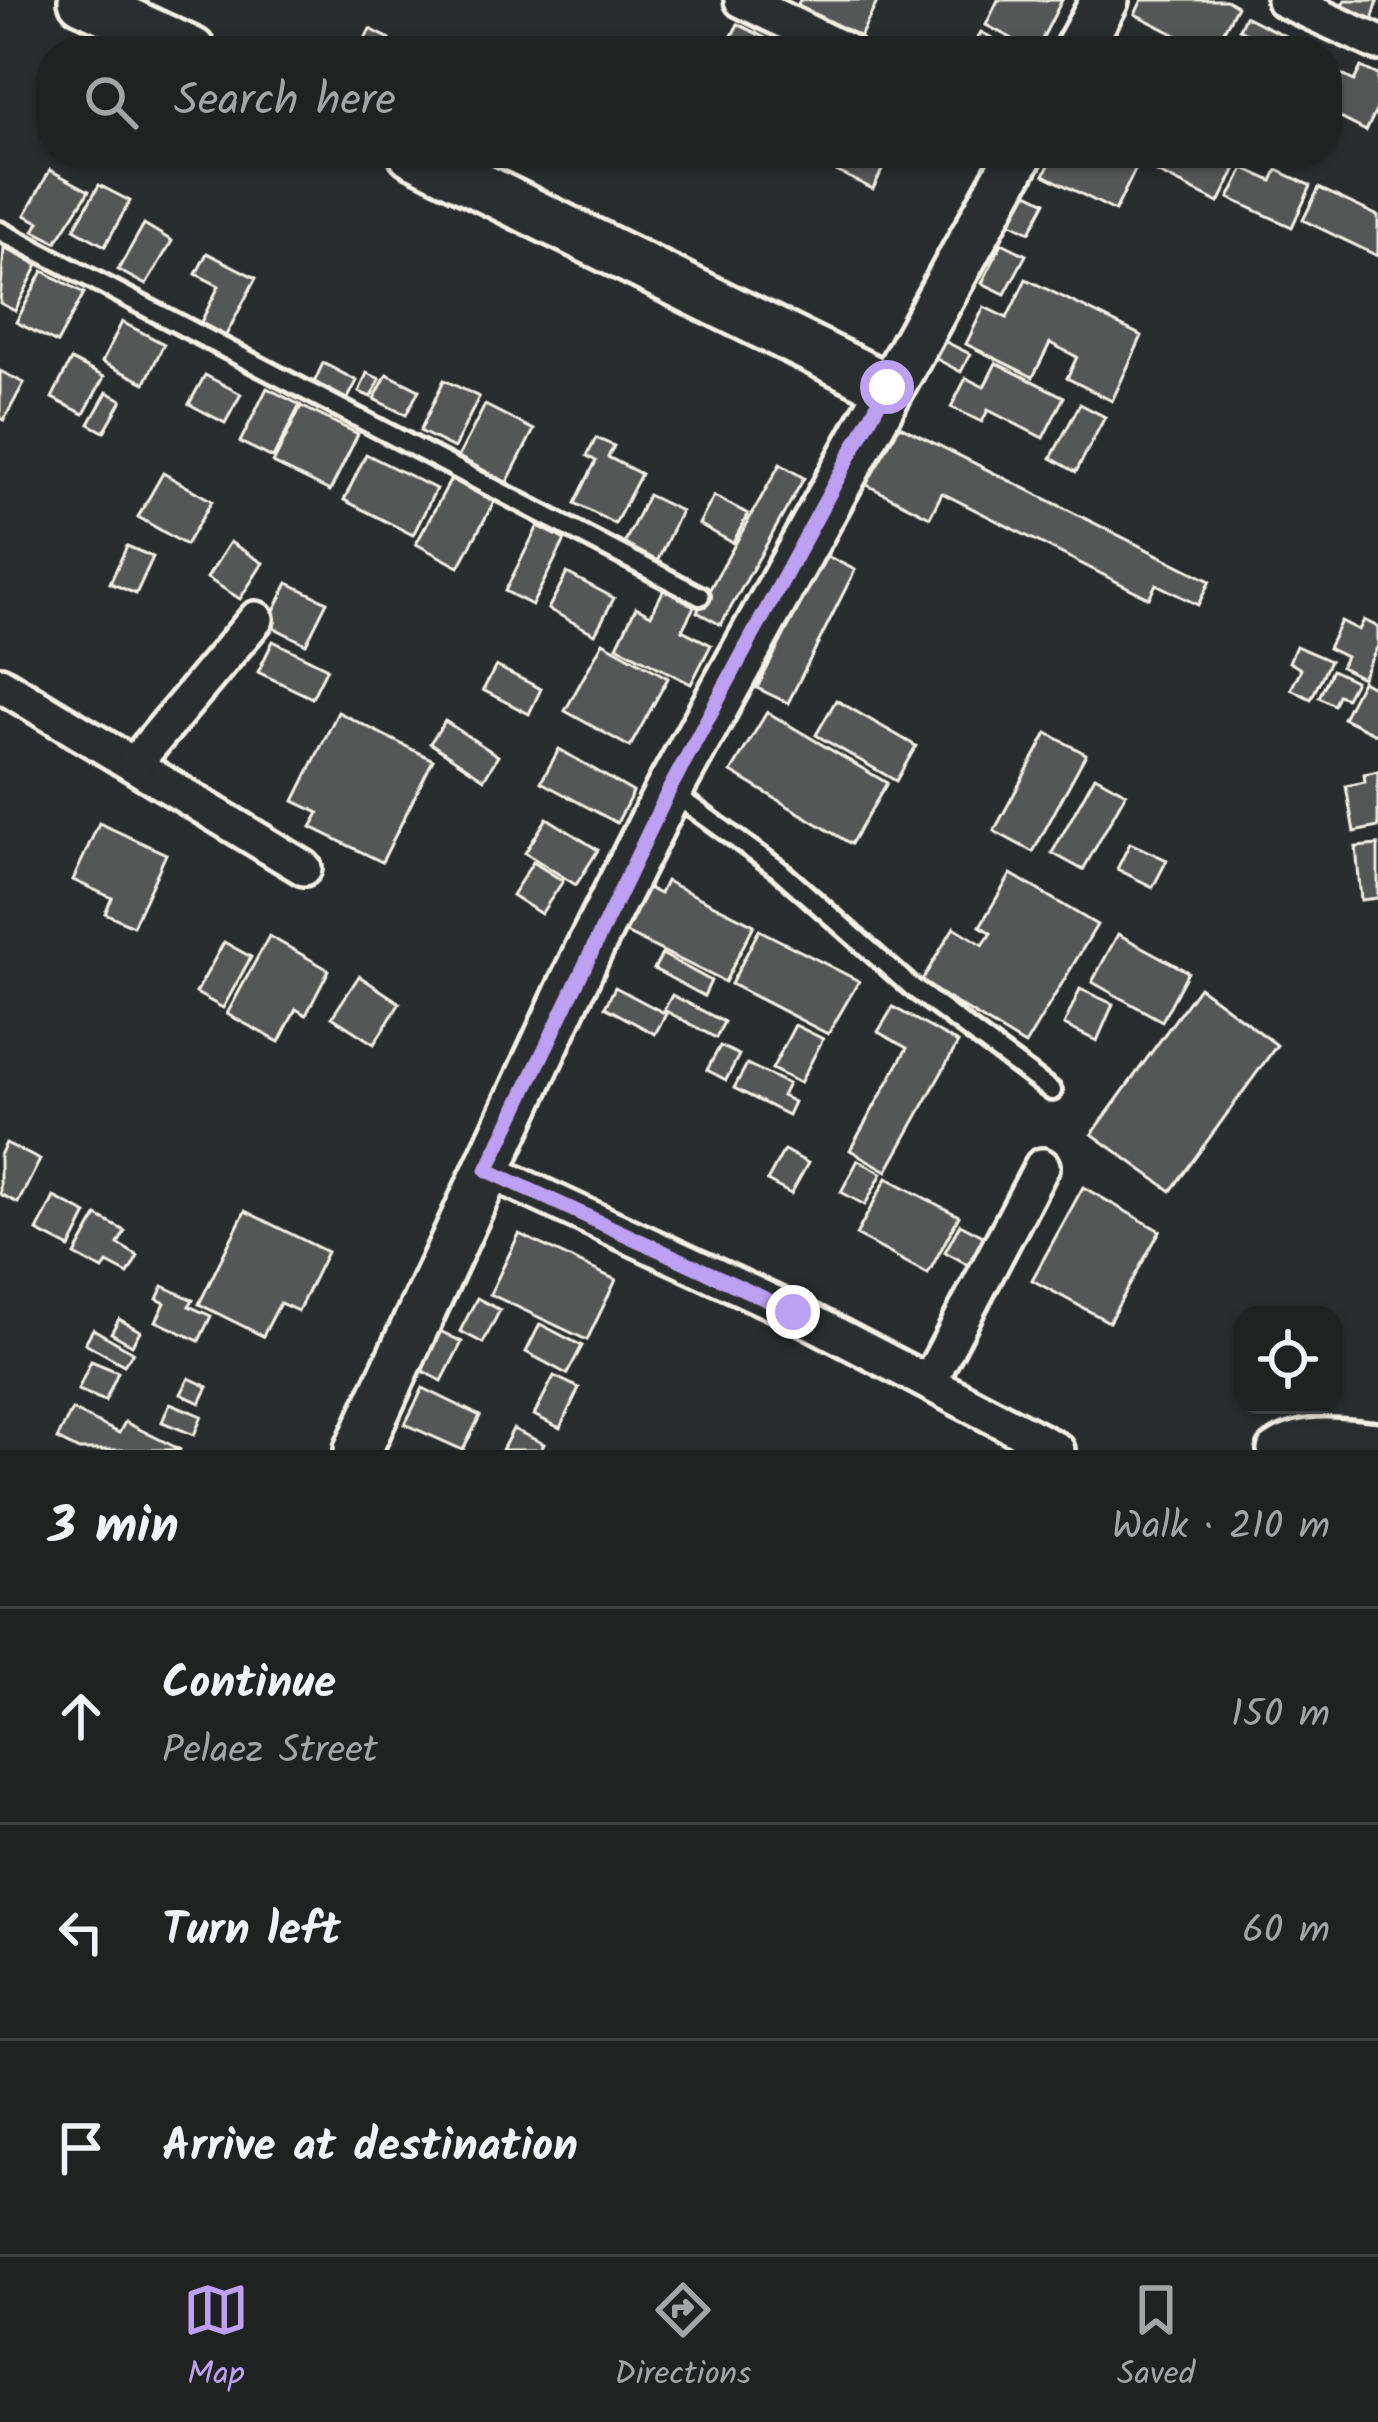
<!DOCTYPE html>
<meta charset="utf-8">
<style>
body{margin:0;font-family:Kalam,sans-serif;background:#2d2f2f;color:#f1f3f6}
.controls{position:absolute;right:36px;bottom:36px;display:grid;overflow:hidden;border-radius:24px;box-shadow:0 3px 9px #0004}
.controls button{width:108px;height:108px;display:grid;place-items:center;padding:0;border:0;border-bottom:3px solid #3d3f40;background:#202222;color:#f1f3f6;font:60px sans-serif}
.stop{position:absolute;width:36px;height:36px;margin:-27px;border:9px solid #bca0f2;border-radius:50%;background:#fff}
.stop.end{background:#bca0f2;border-color:#fff;box-shadow:0 3px 12px #0008}
.list{margin:0;padding:0;list-style:none}
h2{display:flex;justify-content:space-between;align-items:center;height:156px;margin:0;padding:0 48px;font-size:51px}
h2 small{font-size:39px;font-weight:400;color:#a2a4a5}
.list li{display:grid;grid-template-columns:78px 1fr auto;gap:36px;align-items:center;box-sizing:border-box;height:216px;padding:0 48px;border-top:3px solid #3d3f40}
.list b{display:block;font-size:45px;white-space:nowrap}
.list p{margin:0;font-size:39px;white-space:nowrap;color:#a2a4a5}
.list em{font-size:39px;font-style:normal;color:#a2a4a5}
.icon{flex:none;width:66px;height:66px;fill:none;stroke:currentColor;stroke-width:2;stroke-linecap:round;stroke-linejoin:round}
.map{position:relative;flex:none;width:1378px;height:1450px;overflow:hidden}
.search{position:absolute;background:#202222;box-shadow:0 3px 9px #0004;left:36px;right:36px;top:36px;height:132px;display:flex;align-items:center;gap:30px;box-sizing:border-box;padding:0 42px;border-radius:48px;color:#a2a4a5;font-size:45px}
.sheet{height:804px;background:#202222}
nav{display:flex;justify-content:space-around;align-items:center;box-sizing:border-box;height:168px;border-top:3px solid #3d3f40;background:#202222;font-size:33px;color:#a2a4a5}
nav a{display:grid;justify-items:center;gap:6px}
nav .on{color:#bca0f2}
.map>svg:first-child{display:block}
.building{fill:#555756;stroke:#f4f1e8;stroke-width:3}
.lines{fill:none;stroke-linecap:round;stroke-linejoin:round}
.lane-casing{stroke:#f4f1e8;stroke-width:26}
.street-casing{stroke:#f4f1e8;stroke-width:42}
.secondary-casing{stroke:#f4f1e8;stroke-width:54}
.lane{stroke:#2a2d2e;stroke-width:16}
.street{stroke:#2a2d2e;stroke-width:33}
.secondary{stroke:#2a2d2e;stroke-width:45}
.route{stroke:#bca0f2;stroke-width:15}
</style>
<div class="map">
<svg width="1378" height="1450" viewBox="0 0 1378 1450">
<rect width="100%" height="100%" fill="#2a2d2e"/>
<filter id="ink" filterUnits="userSpaceOnUse"><feTurbulence type="fractalNoise" baseFrequency=".00833" numOctaves="2"/><feDisplacementMap in="SourceGraphic" scale="24" xChannelSelector="R" yChannelSelector="G"/><feConvolveMatrix kernelMatrix="1 2 1 2 8 2 1 2 1" color-interpolation-filters="sRGB"/></filter>
<g filter="url(#ink)">
<g class="building">
<path d="M 800,0 L 878,0 L 856,45 L 793,14 Z"/>
<path d="M 998,0 L 1062,0 L 1036,51 L 986,25 Z"/>
<path d="M 1142,0 L 1226,0 L 1237,6 L 1213,51 L 1207,51 L 1135,14 Z"/>
<path d="M 1345,0 L 1378,0 L 1370,27 L 1339,11 Z"/>
<path d="M 1245,16 L 1309,48 L 1308,51 L 1255,51 L 1260,40 L 1239,29 Z"/>
<path d="M 738,24 L 779,45 L 776,51 L 724,51 Z"/>
<path d="M 370,29 L 390,39 L 385,51 L 359,51 Z"/>
<path d="M 981,32 L 1017,51 L 973,47 Z"/>
<path d="M 1361,67 L 1378,75 L 1378,107 L 1366,131 L 1327,111 L 1327,83 L 1333,70 L 1354,81 Z"/>
<path d="M 799,153 L 909,153 L 904,163 L 889,156 L 873,189 Z"/>
<path d="M 1055,153 L 1121,153 L 1139,162 L 1115,211 L 1044,175 Z"/>
<path d="M 1164,153 L 1237,153 L 1242,156 L 1219,203 L 1155,171 Z"/>
<path d="M 1244,168 L 1272,181 L 1277,170 L 1311,186 L 1292,227 L 1229,198 Z"/>
<path d="M 50,170 L 89,191 L 56,242 L 34,231 L 39,222 L 25,215 Z"/>
<path d="M 99,185 L 130,201 L 105,246 L 74,229 Z"/>
<path d="M 1319,188 L 1378,216 L 1378,256 L 1303,220 Z"/>
<path d="M 1022,190 L 1046,202 L 1030,232 L 1006,220 Z"/>
<path d="M 144,224 L 172,241 L 146,285 L 118,270 Z"/>
<path d="M 1002,243 L 1026,255 L 1005,294 L 982,283 Z"/>
<path d="M 4,248 L 38,265 L 15,311 L 0,303 Z"/>
<path d="M 207,253 L 256,278 L 223,341 L 198,328 L 219,286 L 196,274 Z"/>
<path d="M 43,271 L 84,293 L 57,343 L 16,322 Z"/>
<path d="M 1026,279 L 1142,336 L 1112,401 L 1067,378 L 1077,357 L 1050,343 L 1033,377 L 966,344 L 984,307 L 1007,318 Z"/>
<path d="M 122,322 L 164,344 L 145,383 L 102,362 Z"/>
<path d="M 940,339 L 970,354 L 961,372 L 931,356 Z"/>
<path d="M 71,360 L 104,377 L 84,414 L 52,398 Z"/>
<path d="M 323,363 L 357,381 L 346,402 L 313,385 Z"/>
<path d="M 996,363 L 1064,397 L 1043,438 L 988,410 L 982,422 L 951,407 L 966,378 L 984,387 Z"/>
<path d="M 0,371 L 24,383 L 4,420 L 0,418 Z"/>
<path d="M 367,373 L 380,379 L 371,397 L 359,392 Z"/>
<path d="M 387,374 L 419,390 L 406,415 L 374,399 Z"/>
<path d="M 205,375 L 241,394 L 225,423 L 189,404 Z"/>
<path d="M 444,380 L 479,397 L 454,448 L 420,431 Z"/>
<path d="M 267,388 L 300,405 L 273,458 L 240,442 Z"/>
<path d="M 107,392 L 122,400 L 104,432 L 89,424 Z"/>
<path d="M 1080,404 L 1105,417 L 1076,472 L 1051,458 Z"/>
<path d="M 485,405 L 534,430 L 503,490 L 454,465 Z"/>
<path d="M 301,406 L 358,434 L 330,491 L 273,463 Z"/>
<path d="M 900,426 L 1210,581 L 1198,605 L 1156,584 L 1149,598 L 942,493 L 930,517 L 865,484 Z"/>
<path d="M 596,438 L 614,446 L 608,457 L 641,474 L 615,524 L 575,503 L 596,461 L 587,456 Z"/>
<path d="M 366,454 L 436,489 L 413,535 L 344,500 Z"/>
<path d="M 780,464 L 804,478 L 721,625 L 697,612 Z"/>
<path d="M 163,473 L 212,501 L 186,545 L 138,517 Z"/>
<path d="M 451,479 L 494,502 L 459,567 L 416,544 Z"/>
<path d="M 648,495 L 681,511 L 657,562 L 623,546 Z"/>
<path d="M 714,496 L 748,514 L 733,543 L 699,524 Z"/>
<path d="M 538,526 L 565,540 L 532,605 L 505,591 Z"/>
<path d="M 230,542 L 263,563 L 240,599 L 207,578 Z"/>
<path d="M 127,546 L 153,557 L 136,594 L 110,583 Z"/>
<path d="M 825,555 L 855,570 L 788,703 L 757,688 Z"/>
<path d="M 567,573 L 614,598 L 595,634 L 548,609 Z"/>
<path d="M 288,583 L 327,602 L 306,644 L 267,624 Z"/>
<path d="M 666,585 L 697,601 L 682,630 L 711,645 L 691,684 L 617,646 L 636,607 L 651,615 Z"/>
<path d="M 1364,620 L 1378,627 L 1378,646 L 1362,678 L 1341,667 L 1346,657 L 1328,648 L 1341,621 L 1359,630 Z"/>
<path d="M 273,641 L 327,668 L 312,698 L 258,672 Z"/>
<path d="M 603,642 L 668,678 L 630,747 L 565,711 Z"/>
<path d="M 1296,646 L 1330,661 L 1311,699 L 1291,689 L 1301,669 L 1289,662 Z"/>
<path d="M 496,666 L 541,689 L 529,714 L 483,690 Z"/>
<path d="M 1332,670 L 1355,681 L 1346,698 L 1338,695 L 1334,705 L 1319,697 Z"/>
<path d="M 1362,681 L 1378,690 L 1378,735 L 1343,718 Z"/>
<path d="M 836,700 L 916,746 L 896,781 L 816,735 Z"/>
<path d="M 338,712 L 433,760 L 382,862 L 311,827 L 319,813 L 294,801 Z"/>
<path d="M 767,712 L 887,783 L 851,844 L 731,772 Z"/>
<path d="M 445,721 L 498,756 L 484,779 L 430,743 Z"/>
<path d="M 1047,733 L 1086,754 L 1033,852 L 994,831 Z"/>
<path d="M 559,749 L 633,792 L 617,823 L 541,782 Z"/>
<path d="M 1378,771 L 1378,827 L 1354,832 L 1346,786 L 1365,782 L 1364,774 Z"/>
<path d="M 1095,776 L 1126,793 L 1083,870 L 1052,853 Z"/>
<path d="M 547,818 L 598,850 L 576,885 L 525,853 Z"/>
<path d="M 99,823 L 166,854 L 133,926 L 105,913 L 112,898 L 73,880 Z"/>
<path d="M 1130,843 L 1167,860 L 1153,887 L 1117,869 Z"/>
<path d="M 1378,845 L 1378,898 L 1361,900 L 1356,847 Z"/>
<path d="M 533,862 L 563,881 L 541,914 L 512,895 Z"/>
<path d="M 1011,874 L 1097,925 L 1025,1045 L 921,982 L 954,927 L 983,945 L 991,933 L 980,926 Z"/>
<path d="M 666,881 L 754,925 L 725,982 L 620,930 L 642,885 L 660,894 Z"/>
<path d="M 759,930 L 859,981 L 828,1034 L 731,984 Z"/>
<path d="M 1118,934 L 1188,972 L 1162,1021 L 1092,982 Z"/>
<path d="M 269,936 L 329,970 L 306,1015 L 296,1009 L 279,1042 L 227,1014 Z"/>
<path d="M 224,942 L 251,957 L 223,1008 L 196,993 Z"/>
<path d="M 662,954 L 711,981 L 704,996 L 654,969 Z"/>
<path d="M 359,976 L 400,1003 L 374,1044 L 332,1017 Z"/>
<path d="M 615,987 L 666,1014 L 655,1034 L 605,1007 Z"/>
<path d="M 1199,987 L 1277,1045 L 1171,1191 L 1092,1134 Z"/>
<path d="M 1080,989 L 1113,1004 L 1097,1041 L 1064,1025 Z"/>
<path d="M 672,995 L 724,1022 L 716,1038 L 664,1010 Z"/>
<path d="M 893,1007 L 958,1043 L 887,1171 L 850,1150 L 907,1048 L 878,1032 Z"/>
<path d="M 795,1025 L 823,1039 L 800,1083 L 772,1069 Z"/>
<path d="M 720,1046 L 739,1055 L 726,1080 L 707,1070 Z"/>
<path d="M 747,1064 L 788,1084 L 782,1096 L 794,1102 L 788,1115 L 734,1088 Z"/>
<path d="M 6,1143 L 40,1160 L 18,1203 L 0,1194 L 0,1155 Z"/>
<path d="M 784,1150 L 808,1163 L 791,1194 L 767,1181 Z"/>
<path d="M 858,1160 L 882,1173 L 865,1205 L 841,1192 Z"/>
<path d="M 887,1178 L 959,1216 L 928,1274 L 856,1235 Z"/>
<path d="M 1083,1187 L 1160,1231 L 1109,1322 L 1032,1280 Z"/>
<path d="M 54,1197 L 87,1214 L 70,1248 L 37,1231 Z"/>
<path d="M 245,1211 L 327,1252 L 298,1311 L 280,1303 L 263,1336 L 199,1304 Z"/>
<path d="M 97,1216 L 125,1231 L 118,1244 L 138,1256 L 128,1274 L 107,1263 L 103,1270 L 75,1255 Z"/>
<path d="M 960,1224 L 987,1238 L 971,1266 L 945,1252 Z"/>
<path d="M 519,1234 L 616,1280 L 587,1340 L 490,1294 Z"/>
<path d="M 163,1286 L 193,1300 L 189,1306 L 211,1316 L 199,1341 L 156,1321 L 165,1303 L 157,1299 Z"/>
<path d="M 477,1298 L 500,1310 L 483,1343 L 460,1331 Z"/>
<path d="M 119,1319 L 140,1331 L 132,1345 L 111,1333 Z"/>
<path d="M 540,1324 L 582,1346 L 567,1374 L 526,1352 Z"/>
<path d="M 93,1329 L 133,1352 L 124,1365 L 85,1343 Z"/>
<path d="M 438,1330 L 462,1342 L 442,1381 L 419,1369 Z"/>
<path d="M 91,1361 L 118,1372 L 105,1401 L 78,1390 Z"/>
<path d="M 554,1376 L 579,1388 L 560,1428 L 534,1415 Z"/>
<path d="M 189,1378 L 208,1387 L 200,1403 L 181,1394 Z"/>
<path d="M 423,1388 L 480,1416 L 463,1450 L 405,1424 Z"/>
<path d="M 170,1403 L 202,1416 L 194,1435 L 162,1422 Z"/>
<path d="M 72,1410 L 119,1433 L 125,1422 L 181,1450 L 79,1450 L 57,1439 Z"/>
<path d="M 513,1429 L 544,1444 L 541,1450 L 502,1450 Z"/>
</g>
<g class="lines">
<g class="lane-casing">
<g id="lane">
<path d="M 0,231 L 700,596"/>
<path d="M 670,791 L 778,869 L 909,985 L 1052,1091"/>
</g>
</g>
<g class="street-casing">
<g id="street">
<path d="M 742,0 L 846,51"/>
<path d="M 1284,0 L 1378,43"/>
<path d="M 0,684 L 304,868"/>
<path d="M 135,763 L 256,619"/>
<path d="M 487,1170 L 793,1312 L 1057,1450"/>
<path d="M 930,1380 L 1042,1166"/>
<path d="M 1275,1450 C 1305,1429 1344,1437 1378,1440"/>
</g>
</g>
<g class="secondary-casing">
<g id="secondary">
<path d="M 82,0 L 192,51"/>
<path d="M 1077,51 L 1105,0"/>
<path d="M 412,153 L 888,387"/>
<path d="M 358,1450 L 587,953 L 669,790 L 1020,153"/>
</g>
</g>
<use href="#lane" class="lane"/>
<use href="#street" class="street"/>
<use href="#secondary" class="secondary"/>
</g>
</g>
<g class="lines" filter="url(#ink)">
<path class="route" d="M 793,1312 L 487,1170 L 669,790 L 887,387"/>
</g>
</svg>
<div class="controls">
<button><svg class="icon" aria-label="locate" viewBox="0 0 24 24"><circle cx="12" cy="12" r="6"/><path d="M12 2v4M12 18v4M2 12h4M18 12h4"/></svg></button>
</div>
<div class="stop" style="left:887px;top:387px"></div>
<div class="stop end" style="left:793px;top:1312px"></div>
<div class="search"><svg class="icon" aria-label="search" viewBox="0 0 24 24"><circle cx="10" cy="10" r="6"/><path d="M15 15l6 6"/></svg>Search here</div>
</div>
<section class="sheet">
<h2>3 min<small>Walk · 210 m</small></h2>
<ul class="list">
<li><svg class="icon" aria-label="ahead" viewBox="0 0 24 24"><path d="M12 20V5M6 11l6-6 6 6"/></svg><div><b>Continue</b><p>Pelaez Street</p></div><em>150 m</em></li>
<li><svg class="icon" aria-label="left" viewBox="0 0 24 24"><path d="M17 20v-9H6M10 6l-5 5 5 5"/></svg><div><b>Turn left</b></div><em>60 m</em></li>
<li><svg class="icon" aria-label="arrive" viewBox="0 0 24 24"><path d="M6 21V4h12l-3 4 3 4H6"/></svg><div><b>Arrive at destination</b></div></li>
</ul>
</section>
<nav>
<a class="on"><svg class="icon" aria-label="map" viewBox="0 0 24 24"><path d="M3 6l6-2 6 2 6-2v14l-6 2-6-2-6 2zM9 4v14M15 6v14"/></svg>Map</a>
<a><svg class="icon" aria-label="directions" viewBox="0 0 24 24"><path d="M12 3l9 9-9 9-9-9zM9 14v-3h6M13 9l2 2-2 2"/></svg>Directions</a>
<a><svg class="icon" aria-label="saved" viewBox="0 0 24 24"><path d="M7 4h10v16l-5-4-5 4z"/></svg>Saved</a>
</nav>
